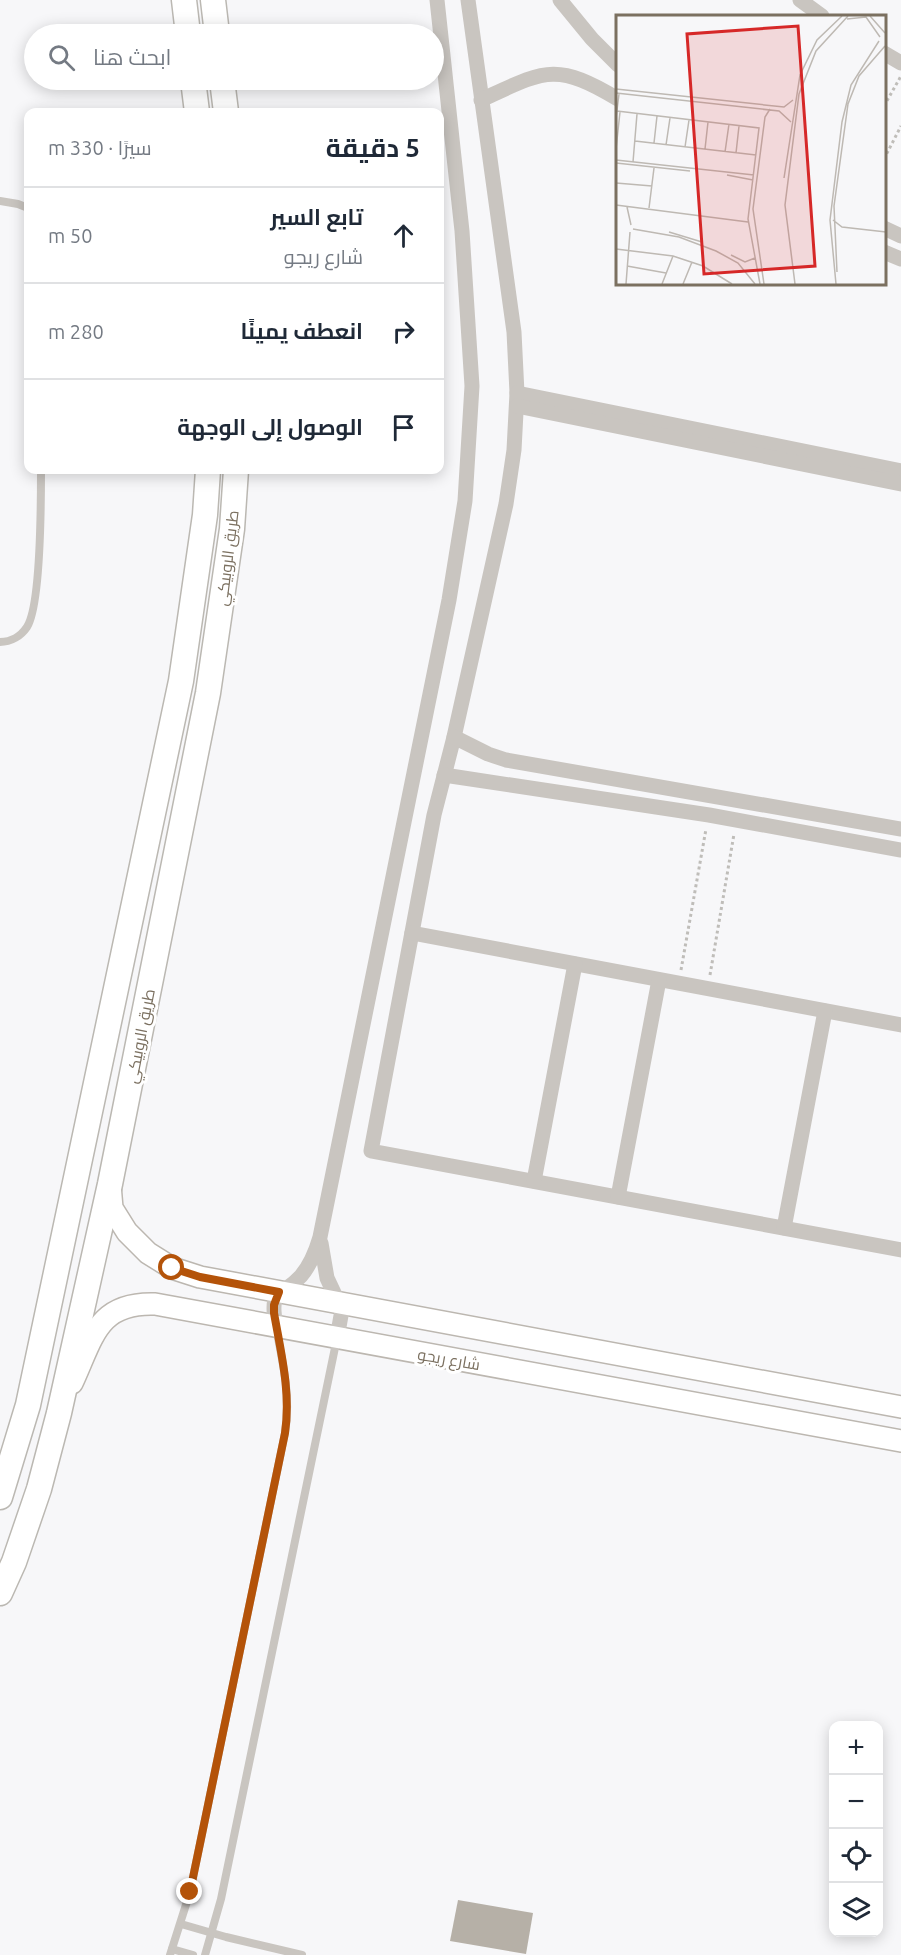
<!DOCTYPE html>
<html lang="ar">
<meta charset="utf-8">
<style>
body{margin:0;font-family:Ubuntu,Cairo,sans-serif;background:#f6f6f7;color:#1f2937;direction:rtl}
.controls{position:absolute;right:18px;bottom:18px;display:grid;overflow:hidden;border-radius:12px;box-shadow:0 3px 15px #0003}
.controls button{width:54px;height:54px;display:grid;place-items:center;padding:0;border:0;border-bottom:2px solid #e0e1e3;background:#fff;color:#1f2937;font:30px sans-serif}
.stop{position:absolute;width:18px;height:18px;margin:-14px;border:4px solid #b45309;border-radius:50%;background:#fff}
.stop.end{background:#b45309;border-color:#fff;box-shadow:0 2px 6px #0008}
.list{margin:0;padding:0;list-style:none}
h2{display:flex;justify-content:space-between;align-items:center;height:78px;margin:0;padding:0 24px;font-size:26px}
h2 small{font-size:20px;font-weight:400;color:#747a83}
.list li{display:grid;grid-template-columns:39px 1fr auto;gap:18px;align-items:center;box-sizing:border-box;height:96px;padding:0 24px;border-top:2px solid #e0e1e3}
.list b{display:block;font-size:22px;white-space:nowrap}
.list p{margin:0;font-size:20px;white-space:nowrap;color:#747a83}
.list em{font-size:20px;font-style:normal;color:#747a83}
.icon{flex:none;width:33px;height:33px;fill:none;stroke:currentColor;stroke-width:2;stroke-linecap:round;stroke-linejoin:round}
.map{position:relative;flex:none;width:901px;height:1955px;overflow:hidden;direction:ltr}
.search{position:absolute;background:#fff;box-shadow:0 3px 15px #0003;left:24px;top:24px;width:420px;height:66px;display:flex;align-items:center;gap:15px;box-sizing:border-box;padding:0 21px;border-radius:33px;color:#747a83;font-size:22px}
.panel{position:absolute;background:#fff;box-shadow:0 3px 15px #0003;left:24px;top:108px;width:420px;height:366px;border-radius:12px;direction:rtl}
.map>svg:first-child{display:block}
.building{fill:#b6b0a7}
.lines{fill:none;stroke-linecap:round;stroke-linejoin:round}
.secondary-casing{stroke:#bcb7b0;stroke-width:24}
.primary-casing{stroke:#bbb8b2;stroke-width:27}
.path{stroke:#bfbdb9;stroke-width:3;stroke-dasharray:3 3;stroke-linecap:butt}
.service{stroke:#c9c5c0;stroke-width:8}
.minor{stroke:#c9c5c0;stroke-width:15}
.secondary{stroke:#fff;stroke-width:21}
.primary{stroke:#fff;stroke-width:24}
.route{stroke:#b45309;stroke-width:8}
.labels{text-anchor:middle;stroke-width:6;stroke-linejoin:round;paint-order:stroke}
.street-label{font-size:16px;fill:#7b7060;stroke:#fff}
.inset-road{fill:none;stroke:#beb9b3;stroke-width:1.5}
.view{fill:#d62828;fill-opacity:0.15;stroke:#d62828;stroke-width:3}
.inset-edge{fill:none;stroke:#7b7060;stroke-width:3}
</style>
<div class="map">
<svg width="901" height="1955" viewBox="0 0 901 1955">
<rect width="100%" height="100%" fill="#f7f7f9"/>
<path class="building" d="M 458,1900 L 533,1913 L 526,1954 L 450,1941 Z"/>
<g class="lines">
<g class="secondary-casing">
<g id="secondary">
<path d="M 110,1185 L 112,1208 L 127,1232 L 148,1253 L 172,1268 L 200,1277 L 901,1407"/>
<path d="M 72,1383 C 93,1338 97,1302 155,1304 L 901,1441"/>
</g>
</g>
<g class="primary-casing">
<g id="primary">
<path d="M 184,0 L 188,34"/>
<path d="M 213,0 L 217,34"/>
<path d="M 193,80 L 197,112"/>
<path d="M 222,80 L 226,112"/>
<path d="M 0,1497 L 28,1405 L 181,681 L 205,515 L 208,470"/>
<path d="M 0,1593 L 14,1562 L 39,1489 L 59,1413 L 110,1184 L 208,693 L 232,529 L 236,470"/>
</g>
</g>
<g class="path">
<path d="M 884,106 L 901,76"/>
<path d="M 884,159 L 901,126"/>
<path d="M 681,970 L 706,829"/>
<path d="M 710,975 L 734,834"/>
</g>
<g class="service">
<path d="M 0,201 L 18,204 L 28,208"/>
<path d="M 0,642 C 11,642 21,636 27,627 C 41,605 41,499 41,470"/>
<path d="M 181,1924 L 226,1937 L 302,1955"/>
<path d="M 172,1949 L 193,1955"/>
<path d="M 170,1955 L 190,1892 L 285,1433 C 291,1397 283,1364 276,1328"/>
<path d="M 205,1955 L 221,1899 L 337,1338"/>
</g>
<g class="minor">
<path d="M 468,0 L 514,332 L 517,393 L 514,450 L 506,504 L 454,737 L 434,815 L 371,1151 L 901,1250"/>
<path d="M 560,0 L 592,39 L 618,65"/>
<path d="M 800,0 L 822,16"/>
<path d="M 884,53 L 901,63"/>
<path d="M 481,100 C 544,71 555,61 618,99"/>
<path d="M 884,228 L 901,236"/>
<path d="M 884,252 L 901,259"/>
<path d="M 517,393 L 901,471"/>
<path d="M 517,406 L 901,484"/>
<path d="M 454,737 L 488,754 L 506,760 L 901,829"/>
<path d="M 444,775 L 709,815 L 901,850"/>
<path d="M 412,933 L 901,1025"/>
<path d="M 534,1181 L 575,964"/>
<path d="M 618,1197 L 659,980"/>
<path d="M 784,1228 L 825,1011"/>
<path d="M 321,1243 L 327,1278 L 342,1310 L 337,1338"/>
<path d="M 276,1326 C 269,1288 280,1299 301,1276 C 311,1264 316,1251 320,1237 L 449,600 L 465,501 L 472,386 L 462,231 L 437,0"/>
</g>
<use href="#secondary" class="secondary"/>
<use href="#primary" class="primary"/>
</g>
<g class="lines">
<path class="route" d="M 172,1268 L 200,1277 L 279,1292 L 274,1305 L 274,1313 C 281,1353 291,1392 285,1433 L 190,1892"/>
</g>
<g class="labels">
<g class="street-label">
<text transform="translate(227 558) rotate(-83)" y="6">طريق الروبيكي</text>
<text transform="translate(140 1036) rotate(-79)" y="6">طريق الروبيكي</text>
<text transform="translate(449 1359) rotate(10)" y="6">شارع ريجو</text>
</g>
</g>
<g transform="translate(616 15)">
<rect width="270" height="270" fill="#f7f7f9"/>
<path class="inset-road" d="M 254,1 L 269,18M 231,4 L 250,2 L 264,22M 0,74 L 168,92 L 177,85M 0,78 L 163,96 L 175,107M 1,96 L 143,113 L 132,204 L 144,269M 0,103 L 3,79M 19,126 L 140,140M 38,128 L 41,101M 50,130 L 54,103M 69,132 L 73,105M 0,134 L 4,97M 89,134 L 92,107M 109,137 L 113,109M 120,138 L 123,111M 0,145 L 138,160M 17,147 L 21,99M 0,148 L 74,156M 111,160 L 137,165M 168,163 L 184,60 L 201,25 L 226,1M 0,168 L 36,171M 0,190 L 132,207M 11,192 L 15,210M 33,193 L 38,153M 217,205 L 226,212 L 270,217M 17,214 L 63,222 L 100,236 L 122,248 L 139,269M 53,217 L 86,227M 0,234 L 57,241 L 87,251 L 116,269M 115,240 L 129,247 L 139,243M 11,251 L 50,258M 221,257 L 218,191 L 232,89 L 243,61 L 269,31M 10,269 L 14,217M 46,269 L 57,241M 67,269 L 76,247M 148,269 L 137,194 L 149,102 L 154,94M 179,269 L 169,190 L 183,79 L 200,36 L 232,1M 220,269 L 214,205 L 226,107 L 235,70 L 263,26"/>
<path class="view" d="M 182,11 L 199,251 L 88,259 L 71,19 Z"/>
<rect width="270" height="270" class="inset-edge"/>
</g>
</svg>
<div class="controls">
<button>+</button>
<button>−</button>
<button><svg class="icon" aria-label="locate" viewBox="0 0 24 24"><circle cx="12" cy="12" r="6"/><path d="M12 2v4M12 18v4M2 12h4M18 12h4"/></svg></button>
<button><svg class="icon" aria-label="layers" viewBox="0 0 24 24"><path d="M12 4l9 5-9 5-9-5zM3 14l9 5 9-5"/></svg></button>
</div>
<div class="stop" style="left:172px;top:1268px"></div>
<div class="stop end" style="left:190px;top:1892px"></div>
<div class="search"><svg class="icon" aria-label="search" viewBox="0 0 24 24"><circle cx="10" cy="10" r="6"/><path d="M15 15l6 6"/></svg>ابحث هنا</div>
<section class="panel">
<h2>5 دقيقة<small>سيرًا · 330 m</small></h2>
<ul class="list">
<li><svg class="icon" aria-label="ahead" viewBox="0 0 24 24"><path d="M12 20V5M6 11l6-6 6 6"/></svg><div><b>تابع السير</b><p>شارع ريجو</p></div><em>50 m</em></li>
<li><svg class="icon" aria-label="right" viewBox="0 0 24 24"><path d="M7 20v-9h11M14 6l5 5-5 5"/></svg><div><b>انعطف يمينًا</b></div><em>280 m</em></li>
<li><svg class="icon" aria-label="arrive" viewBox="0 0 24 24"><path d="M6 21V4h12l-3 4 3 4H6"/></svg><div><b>الوصول إلى الوجهة</b></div></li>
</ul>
</section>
</div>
